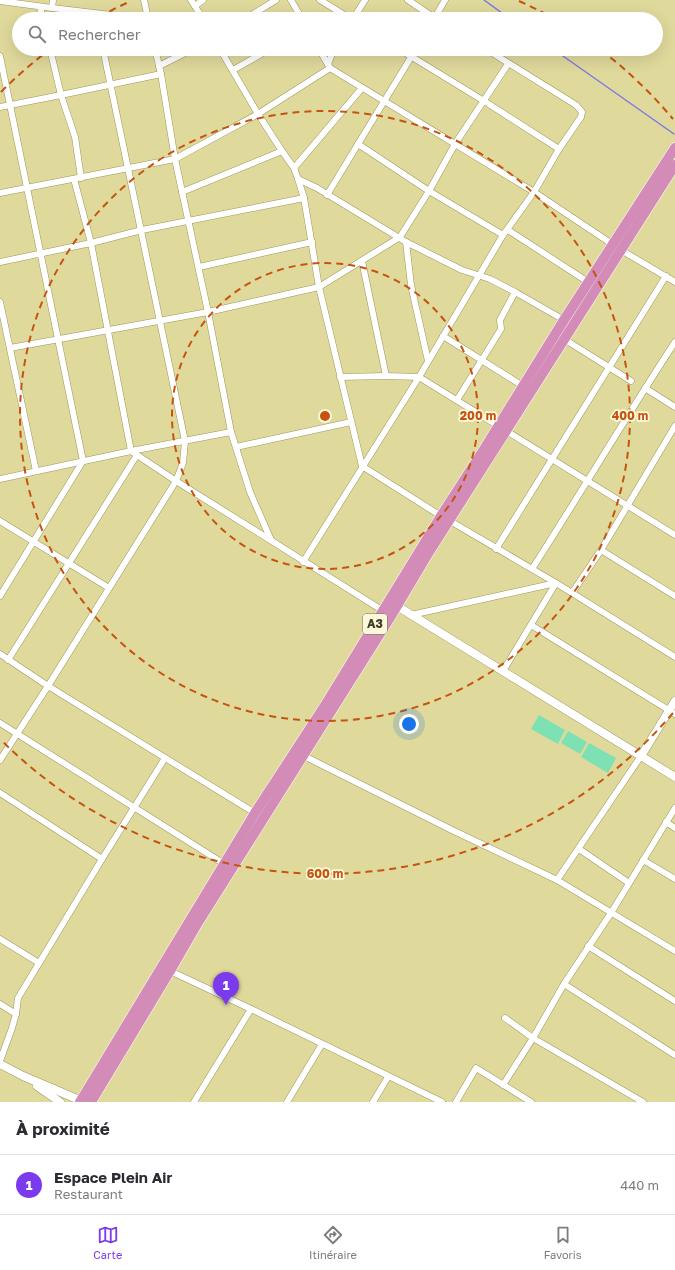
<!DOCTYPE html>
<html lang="fr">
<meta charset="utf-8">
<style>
body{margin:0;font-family:"Golos Text",sans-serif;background:#f2f2f3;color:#2b2b33}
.you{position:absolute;left:409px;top:724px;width:14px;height:14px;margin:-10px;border:3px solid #fff;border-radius:50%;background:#1a73e8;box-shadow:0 0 0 6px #1a73e833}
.badge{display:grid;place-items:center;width:26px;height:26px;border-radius:50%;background:#7c3aed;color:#fff;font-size:13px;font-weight:700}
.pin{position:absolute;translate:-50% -33px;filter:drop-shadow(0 1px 2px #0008)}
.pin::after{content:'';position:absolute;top:21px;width:14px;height:12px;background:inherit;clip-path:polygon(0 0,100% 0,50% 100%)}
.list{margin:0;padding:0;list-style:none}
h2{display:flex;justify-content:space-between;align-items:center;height:52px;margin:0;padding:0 16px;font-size:17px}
h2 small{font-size:13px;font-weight:400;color:#7c7c81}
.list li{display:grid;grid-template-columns:26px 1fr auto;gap:12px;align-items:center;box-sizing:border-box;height:60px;padding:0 16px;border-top:1px solid #e1e1e2}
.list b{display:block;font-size:15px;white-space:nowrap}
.list p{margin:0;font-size:13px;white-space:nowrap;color:#7c7c81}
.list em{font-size:13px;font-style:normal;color:#7c7c81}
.icon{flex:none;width:22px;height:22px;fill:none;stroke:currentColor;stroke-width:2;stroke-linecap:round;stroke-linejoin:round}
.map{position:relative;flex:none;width:675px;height:1102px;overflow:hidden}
.search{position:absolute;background:#fff;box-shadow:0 4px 16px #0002;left:12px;right:12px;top:12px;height:44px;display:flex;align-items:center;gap:10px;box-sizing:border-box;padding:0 14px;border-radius:22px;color:#7c7c81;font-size:15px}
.sheet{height:112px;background:#fff}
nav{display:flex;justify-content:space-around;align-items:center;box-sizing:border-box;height:56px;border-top:1px solid #e1e1e2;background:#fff;font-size:11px;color:#7c7c81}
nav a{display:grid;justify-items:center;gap:2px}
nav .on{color:#7c3aed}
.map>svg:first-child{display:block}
.grass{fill:#7ee1b4}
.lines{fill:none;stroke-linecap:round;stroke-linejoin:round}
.stream{stroke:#7d79e3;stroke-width:1.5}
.minor-casing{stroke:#9d975c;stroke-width:7}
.tertiary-casing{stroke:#9d975c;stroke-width:9}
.trunk-casing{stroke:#fff;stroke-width:11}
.minor{stroke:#fff;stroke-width:6}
.tertiary{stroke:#fff;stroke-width:8}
.trunk{stroke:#d38cb8;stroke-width:10}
.ring{fill:none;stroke:#c65411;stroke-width:2;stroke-dasharray:7 5}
.labels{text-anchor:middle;stroke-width:3.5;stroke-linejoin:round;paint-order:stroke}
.shield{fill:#fcf9db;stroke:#78765c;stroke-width:1}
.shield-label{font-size:12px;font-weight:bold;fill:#403e25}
.centre{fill:#c65411;stroke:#fcf9db;stroke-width:2}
.ring-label{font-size:12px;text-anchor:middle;font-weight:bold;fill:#c65411;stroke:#fcf9db;stroke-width:3.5;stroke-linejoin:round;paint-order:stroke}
</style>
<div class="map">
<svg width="675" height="1102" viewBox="0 0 675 1102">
<rect width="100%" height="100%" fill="#e0d99c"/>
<g class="grass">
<path d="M 539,715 L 565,730 L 558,744 L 531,729 Z"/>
<path d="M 568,731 L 587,742 L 580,754 L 561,743 Z"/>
<path d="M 589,743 L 616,758 L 608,773 L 581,757 Z"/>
</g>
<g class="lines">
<g class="stream">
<path d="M 484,0 L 510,19"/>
<path d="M 553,49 L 674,134"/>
</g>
<g class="minor-casing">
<g id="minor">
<path d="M 144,0 L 148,19"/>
<path d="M 191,0 L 203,19"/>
<path d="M 291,0 L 302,19"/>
<path d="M 320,0 L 351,19"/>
<path d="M 408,0 L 436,19"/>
<path d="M 0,1 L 52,8 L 145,19"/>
<path d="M 195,6 L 203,0"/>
<path d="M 40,7 L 43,19"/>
<path d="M 52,8 L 53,0"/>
<path d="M 245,19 L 276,0"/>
<path d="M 353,19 L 365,0"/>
<path d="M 434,19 L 445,0"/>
<path d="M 50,49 L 61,95 L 75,137 L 81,178"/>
<path d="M 155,49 L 161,74 L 175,159 L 208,312 L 231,432 L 250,492 L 271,540"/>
<path d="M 220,49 L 258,114 L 282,151 L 294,168 L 298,179 L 304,198 L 319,287 L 362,466 L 441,516"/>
<path d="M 319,49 L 330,68 L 534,192 L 621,250 L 675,282"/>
<path d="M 399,49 L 484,101 L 559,149"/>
<path d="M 0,56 L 83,461 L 0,596"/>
<path d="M 328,64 L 334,49"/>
<path d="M 159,66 L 193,49"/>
<path d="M 233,70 L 270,49"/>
<path d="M 0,107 L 61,95 L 161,74"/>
<path d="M 358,144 L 429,191 L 503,235"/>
<path d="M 294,168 L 362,88"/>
<path d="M 74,179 L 91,243 L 131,451 L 176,481 L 385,612"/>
<path d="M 298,179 L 317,188 L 406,242 L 462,270 L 490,279 L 515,292 L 564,320"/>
<path d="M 182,192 L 282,151"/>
<path d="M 0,193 L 175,159 L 258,114 L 330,68"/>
<path d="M 327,195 L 416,49"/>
<path d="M 508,230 L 588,282"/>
<path d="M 406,242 L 411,285 L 428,361"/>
<path d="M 362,261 L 386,376"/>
<path d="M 0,262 L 91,243 L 142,230 L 304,198"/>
<path d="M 199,267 L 312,242"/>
<path d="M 0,302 L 36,471"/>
<path d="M 443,336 L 523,386"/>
<path d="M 564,339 L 631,381"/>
<path d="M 10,348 L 208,312 L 319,287 L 400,237 L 429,191 L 455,144 L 508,64"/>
<path d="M 340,377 L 386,376 L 419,377 L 675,535"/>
<path d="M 645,388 L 675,407"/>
<path d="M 457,400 L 501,329 L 500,320 L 515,292"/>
<path d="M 236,447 L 351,422"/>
<path d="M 0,479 L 131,451 L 231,432"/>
<path d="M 0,521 L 109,588"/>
<path d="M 450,521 L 556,583 L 675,657"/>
<path d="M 496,549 L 666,276"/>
<path d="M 601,550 L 675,596"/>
<path d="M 303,562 L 419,377 L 503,235 L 534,192 L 559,149 L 581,117 L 582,112 L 576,105 L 486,49"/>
<path d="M 532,569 C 580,494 626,417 675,342"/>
<path d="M 572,593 L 601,550 L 675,426"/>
<path d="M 411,615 L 556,583"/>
<path d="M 531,625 L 675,714"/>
<path d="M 0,654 L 48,686 L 255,813"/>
<path d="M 8,660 L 137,455"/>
<path d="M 503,671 L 556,583"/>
<path d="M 0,723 L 226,865"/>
<path d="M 304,756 L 452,830 L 557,880 L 675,951"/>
<path d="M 0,760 L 48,686 L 176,481 L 183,463 L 185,441 L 103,49"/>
<path d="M 0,793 L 102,859"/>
<path d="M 666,822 L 675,828"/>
<path d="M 579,849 L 629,883"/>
<path d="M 643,860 L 675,879"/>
<path d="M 557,880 L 641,756"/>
<path d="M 0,939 L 39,963"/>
<path d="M 588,946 L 675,1001"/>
<path d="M 168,970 L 251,1009 L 442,1102"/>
<path d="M 564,984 L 675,1055"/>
<path d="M 0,1004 L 16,1014"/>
<path d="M 505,1018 L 533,1038 L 643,1102"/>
<path d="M 0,1061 L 12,1028 L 16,1014 L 18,998 L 102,859 L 165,758"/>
<path d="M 503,1085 L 533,1038 L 564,984 L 611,913 L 675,808"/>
<path d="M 194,1102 L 251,1009"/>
<path d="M 287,1102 L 322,1044"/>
<path d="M 373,1102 L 388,1077"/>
<path d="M 456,1102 L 476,1068 L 531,1102"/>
</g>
</g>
<g class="tertiary-casing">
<g id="tertiary">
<path d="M 397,606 L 675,777"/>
<path d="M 641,756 L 675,701"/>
<path d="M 0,1064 L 23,1076 L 84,1102"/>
<path d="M 37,1086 L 60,1102"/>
</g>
</g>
<g class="trunk-casing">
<g id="trunk">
<path d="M 80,1102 L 255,813 L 324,707 L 441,516 L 483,451 L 564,320 L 675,148"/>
<path d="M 91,1102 L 170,971 L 197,924 L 391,616 L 429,552 L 675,165"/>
</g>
</g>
<use href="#minor" class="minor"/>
<use href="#tertiary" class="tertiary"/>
<use href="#trunk" class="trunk"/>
</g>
<g class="ring">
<circle cx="325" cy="416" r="153"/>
<circle cx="325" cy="416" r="305"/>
<path d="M673 713A458 458 0 0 1 1 740M1 92A458 458 0 0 1 49 50M99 17A458 458 0 0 1 131 1M519 1A458 458 0 0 1 551 17M601 50A458 458 0 0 1 673 119"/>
</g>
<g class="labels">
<rect class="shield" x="363" y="614" width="24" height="20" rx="3"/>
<g class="shield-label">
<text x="375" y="628">A3</text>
</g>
</g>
<circle cx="325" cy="416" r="6" class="centre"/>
<g class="ring-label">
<text x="478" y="420">200 m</text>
<text x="630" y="420">400 m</text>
<text x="325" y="878">600 m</text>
</g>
</svg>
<div class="you"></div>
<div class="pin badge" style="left:226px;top:1005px">1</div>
<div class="search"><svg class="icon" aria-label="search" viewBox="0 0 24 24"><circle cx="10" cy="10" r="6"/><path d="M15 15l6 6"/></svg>Rechercher</div>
</div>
<section class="sheet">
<h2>À proximité<small></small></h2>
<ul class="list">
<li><span class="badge">1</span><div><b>Espace Plein Air</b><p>Restaurant</p></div><em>440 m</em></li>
</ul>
</section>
<nav>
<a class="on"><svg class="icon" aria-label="map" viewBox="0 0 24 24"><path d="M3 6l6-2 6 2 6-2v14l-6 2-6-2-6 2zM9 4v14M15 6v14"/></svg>Carte</a>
<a><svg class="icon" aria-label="directions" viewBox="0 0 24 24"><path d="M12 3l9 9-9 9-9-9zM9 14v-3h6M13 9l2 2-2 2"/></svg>Itinéraire</a>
<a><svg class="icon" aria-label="saved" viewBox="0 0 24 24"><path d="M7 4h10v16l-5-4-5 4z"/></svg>Favoris</a>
</nav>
